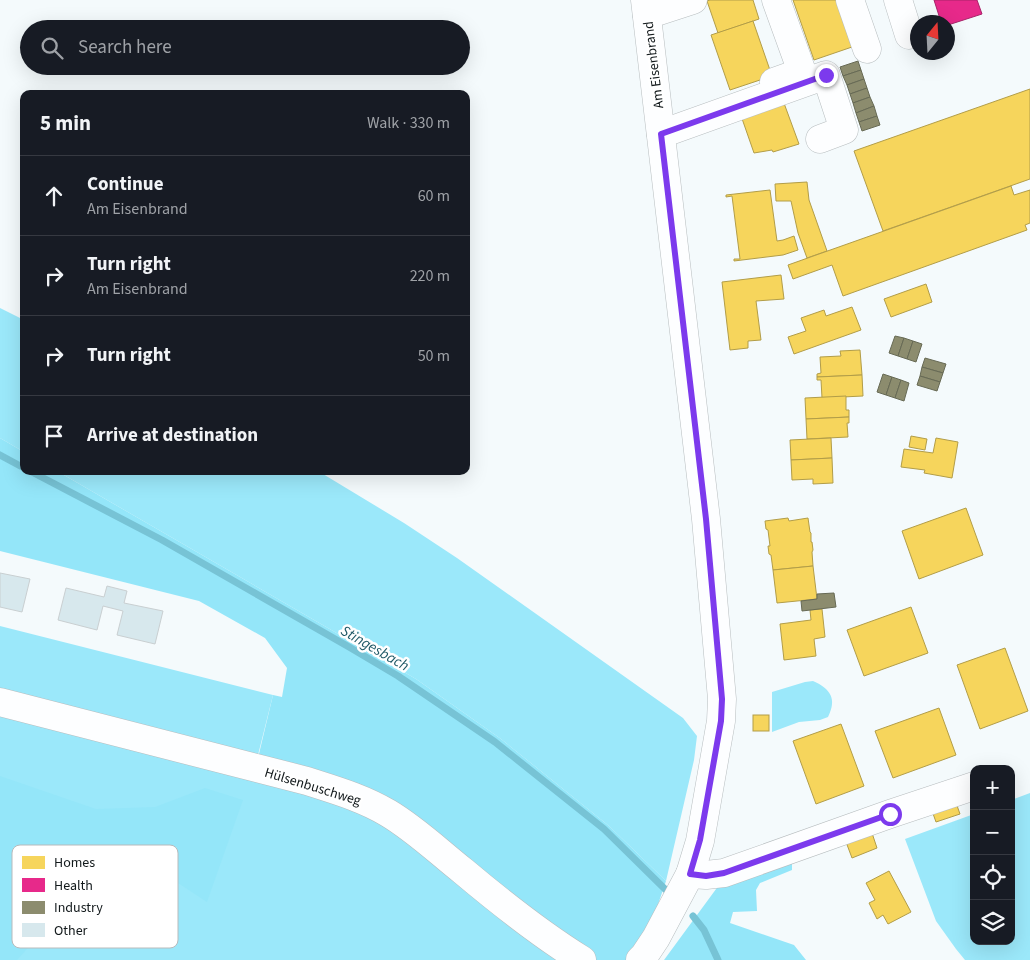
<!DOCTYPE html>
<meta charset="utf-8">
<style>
body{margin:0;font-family:"Source Sans 3",sans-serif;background:#242831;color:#f1f3f6}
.controls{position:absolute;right:15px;bottom:15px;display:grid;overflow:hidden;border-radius:10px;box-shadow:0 5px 20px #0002}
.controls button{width:45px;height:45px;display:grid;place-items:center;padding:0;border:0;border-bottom:1px solid #363941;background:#171b24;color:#f1f3f6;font:25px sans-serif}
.compass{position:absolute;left:910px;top:15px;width:45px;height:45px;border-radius:50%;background:#171b24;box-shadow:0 5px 20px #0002;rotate:18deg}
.stop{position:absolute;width:15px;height:15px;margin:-11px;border:4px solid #7c3aed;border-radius:50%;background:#fff}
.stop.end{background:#7c3aed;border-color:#fff;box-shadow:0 1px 5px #0008}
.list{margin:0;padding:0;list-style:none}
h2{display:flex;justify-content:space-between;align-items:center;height:65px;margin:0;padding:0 20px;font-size:21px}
h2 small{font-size:16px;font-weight:400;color:#9ea1a6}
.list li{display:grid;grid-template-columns:32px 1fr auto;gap:15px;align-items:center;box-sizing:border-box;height:80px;padding:0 20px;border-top:1px solid #363941}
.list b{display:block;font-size:19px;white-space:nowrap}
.list p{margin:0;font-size:16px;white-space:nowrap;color:#9ea1a6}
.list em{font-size:16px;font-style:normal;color:#9ea1a6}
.icon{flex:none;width:28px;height:28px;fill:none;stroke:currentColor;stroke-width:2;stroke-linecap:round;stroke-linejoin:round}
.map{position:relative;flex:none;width:1030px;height:960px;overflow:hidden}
.search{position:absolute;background:#171b24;box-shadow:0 5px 20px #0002;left:20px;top:20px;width:450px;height:55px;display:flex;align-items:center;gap:12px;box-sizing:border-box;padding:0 18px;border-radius:28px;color:#9ea1a6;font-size:19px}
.panel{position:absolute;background:#171b24;box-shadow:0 5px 20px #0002;left:20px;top:90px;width:450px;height:385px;border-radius:10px}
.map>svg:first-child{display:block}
.green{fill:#9be8fa}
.forest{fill:#94e6f9}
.homes{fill:#f6d55c;stroke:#b29d48}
.health{fill:#e7298a;stroke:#a72469}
.industry{fill:#8c8c6e;stroke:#676a55}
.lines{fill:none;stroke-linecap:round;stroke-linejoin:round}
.stream{stroke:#77c3d5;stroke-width:7}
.building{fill:#d7e8ed;stroke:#c9cfd1}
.minor-casing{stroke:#b7bdbf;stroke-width:29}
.minor{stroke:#fdfeff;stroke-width:28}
.route{stroke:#7c3aed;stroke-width:6}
.labels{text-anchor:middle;stroke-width:5;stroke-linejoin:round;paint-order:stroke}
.street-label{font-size:14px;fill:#12191b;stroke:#fff}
.water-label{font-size:15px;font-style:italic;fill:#1e5866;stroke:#fff}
.key{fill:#fff;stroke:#b8babb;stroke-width:1}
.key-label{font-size:14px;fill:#12191b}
</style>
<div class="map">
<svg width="1030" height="960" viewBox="0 0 1030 960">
<rect width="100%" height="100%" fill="#f4fafc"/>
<g class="green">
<path d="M 0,308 L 24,320 L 24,452 L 0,438 Z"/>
<path d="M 57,471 L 318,471 L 404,523 L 457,558 L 683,718 L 697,736 L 694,760 L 666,881 L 609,826 L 501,739 L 416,679 Z"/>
<path d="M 0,626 L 273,695 L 253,775 L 304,788 L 383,822 L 566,960 L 0,960 Z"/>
<path d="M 813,681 C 831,689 837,699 828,717 L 820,720 L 799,722 L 772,732 L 772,692 L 805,682 Z"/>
<path d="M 1030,793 L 1030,960 L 965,960 L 956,949 L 936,921 L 905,839 L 974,814 L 974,941 L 1011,941 L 1011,800 Z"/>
</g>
<g class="forest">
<path d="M 0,438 L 24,452 L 24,471 L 57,471 L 416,679 L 501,739 L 609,826 L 666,881 L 639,960 L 592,960 L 435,836 L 258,758 L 273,695 L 282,697 L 287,668 L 265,638 L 199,601 L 0,551 Z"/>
<path d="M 0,776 L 96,809 L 155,807 L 205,788 L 243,800 L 207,902 L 120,845 L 17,960 L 0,960 Z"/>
<path d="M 792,858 L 792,870 L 760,883 L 756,890 L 757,911 L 733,912 L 730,923 L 794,945 L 806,960 L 664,960 L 719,885 Z"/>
</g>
<g class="homes">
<path d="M 710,0 L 753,0 L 759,19 L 718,33 L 707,1 Z"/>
<path d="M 793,0 L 836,0 L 852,47 L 814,60 Z"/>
<path d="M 753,21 L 772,76 L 730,90 L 711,35 Z"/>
<path d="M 1030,89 L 1030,179 L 883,231 L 854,151 Z"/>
<path d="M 781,95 L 799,144 L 773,152 L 772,150 L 754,153 L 739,110 Z"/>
<path d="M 807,182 L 809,200 L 827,251 L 807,258 L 798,233 L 791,201 L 776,201 L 775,184 Z"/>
<path d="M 1011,186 L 1014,195 L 1030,190 L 1030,223 L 1025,225 L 1027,230 L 843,296 L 832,265 L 793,279 L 788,265 Z"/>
<path d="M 770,190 L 777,241 L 783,240 L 794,236 L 798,250 L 783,255 L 734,261 L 734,259 L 740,259 L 732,196 L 726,197 L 726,195 Z"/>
<path d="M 781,275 L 784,299 L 756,301 L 761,340 L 748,341 L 748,348 L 730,350 L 722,282 Z"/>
<path d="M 926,284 L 932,302 L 891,317 L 884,299 Z"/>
<path d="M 852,307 L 861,330 L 794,354 L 788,337 L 806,331 L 801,318 L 824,310 L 826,316 Z"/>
<path d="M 860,350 L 862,375 L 817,377 L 817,374 L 821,373 L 820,357 L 841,356 L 840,351 Z"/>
<path d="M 862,375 L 863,396 L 822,398 L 821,380 L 817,380 L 817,377 Z"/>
<path d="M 846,396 L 846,410 L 849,410 L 849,417 L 806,419 L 805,398 Z"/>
<path d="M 849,417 L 849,423 L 847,423 L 848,437 L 807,439 L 806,419 Z"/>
<path d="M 911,436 L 927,439 L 925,450 L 909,447 Z"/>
<path d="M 831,438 L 832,458 L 791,460 L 790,440 Z"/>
<path d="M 936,438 L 958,442 L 952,478 L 924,473 L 925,470 L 901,467 L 904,449 L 933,453 Z"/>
<path d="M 832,458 L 833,483 L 813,484 L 813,479 L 792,480 L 791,460 Z"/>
<path d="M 966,508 L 983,555 L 919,579 L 902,531 Z"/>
<path d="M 788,518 L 789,521 L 808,518 L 810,532 L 811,533 L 811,542 L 812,542 L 813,550 L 812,552 L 813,566 L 773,570 L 771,555 L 769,554 L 768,546 L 770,546 L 768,530 L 766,529 L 765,521 Z"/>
<path d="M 813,566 L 817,599 L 777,603 L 773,570 Z"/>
<path d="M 911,607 L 928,653 L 864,676 L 847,630 Z"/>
<path d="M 822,609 L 825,637 L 814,639 L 816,656 L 784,660 L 780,624 L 811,620 L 810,610 Z"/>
<path d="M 1005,648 L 1028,711 L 980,729 L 957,665 Z"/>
<path d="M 939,708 L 956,755 L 893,778 L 875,731 Z"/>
<rect x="753" y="715" width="16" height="16"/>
<path d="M 841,724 L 864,786 L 816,804 L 793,741 Z"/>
<path d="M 955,800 L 960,814 L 936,822 L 931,808 Z"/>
<path d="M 872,833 L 877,848 L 852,858 L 846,842 Z"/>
<path d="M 889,871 L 911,912 L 888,924 L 883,915 L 877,919 L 869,903 L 875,900 L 866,883 Z"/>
</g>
<path class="health" d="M 934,0 L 977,0 L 982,14 L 948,25 L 948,22 L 941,22 Z"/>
<g class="industry">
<path d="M 858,61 L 861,70 L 843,76 L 840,67 Z"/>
<path d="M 861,70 L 864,79 L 847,85 L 843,76 Z"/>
<path d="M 864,79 L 867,88 L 850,94 L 847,85 Z"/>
<path d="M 867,88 L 870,97 L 853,103 L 850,94 Z"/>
<path d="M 870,97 L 874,106 L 856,113 L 853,103 Z"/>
<path d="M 874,106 L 877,116 L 859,122 L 856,113 Z"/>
<path d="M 877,116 L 880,125 L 862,131 L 859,122 Z"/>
<path d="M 895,336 L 904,338 L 898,356 L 889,353 Z"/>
<path d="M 904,338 L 913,341 L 907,359 L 898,356 Z"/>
<path d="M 913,341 L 922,344 L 916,362 L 907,359 Z"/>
<path d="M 925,358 L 946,364 L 943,373 L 922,367 Z"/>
<path d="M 922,367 L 943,373 L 940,382 L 920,376 Z"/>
<path d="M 883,374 L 892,377 L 886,395 L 877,392 Z"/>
<path d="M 920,376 L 940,382 L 937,391 L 917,385 Z"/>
<path d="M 892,377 L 901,380 L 895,398 L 886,395 Z"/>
<path d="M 901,380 L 909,383 L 904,401 L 895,398 Z"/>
<path d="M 834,593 L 836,607 L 802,611 L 801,601 L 817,599 L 817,594 Z"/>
</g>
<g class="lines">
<g class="stream">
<path d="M 0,455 L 24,468"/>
<path d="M 30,471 L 162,540 L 349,647 L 398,676 L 495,742 L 604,829 L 671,895"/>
<path d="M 693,916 L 704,930 L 718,960"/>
</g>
</g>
<g class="building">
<path d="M 0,573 L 30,579 L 22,612 L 0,607 Z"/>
<path d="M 107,586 L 127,591 L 124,603 L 163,611 L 155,644 L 117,635 L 123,611 L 103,606 L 97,630 L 58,620 L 66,588 L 104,597 Z"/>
</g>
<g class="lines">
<g class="minor-casing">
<g id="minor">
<path d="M 850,0 L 867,49"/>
<path d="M 898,0 L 909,35"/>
<path d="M 647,15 L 693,0"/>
<path d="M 774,82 L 802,72 L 776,0"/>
<path d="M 661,134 L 826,75 L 844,130 L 820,139"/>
<path d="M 0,702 L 307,781 C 335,790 363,798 388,813 C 415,829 439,852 463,871 C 501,903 540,934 582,960"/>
<path d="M 690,874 L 706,875 L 724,873 L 890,814 L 974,786"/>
<path d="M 640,960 L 644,956 L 656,938 L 690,874 L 700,841 L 721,721 L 722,699 L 706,519 L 645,0"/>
</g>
</g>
<use href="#minor" class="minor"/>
</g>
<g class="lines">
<path class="route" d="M 826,75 L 661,134 L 706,519 L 722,699 L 721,721 L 700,840 L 690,874 L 706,876 L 724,873 L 890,814"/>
</g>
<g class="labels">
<g class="street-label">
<text transform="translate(653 65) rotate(-97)" y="5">Am Eisenbrand</text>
<text transform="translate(313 786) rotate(17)" y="5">Hülsenbuschweg</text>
</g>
<g class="water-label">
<text transform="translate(375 648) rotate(30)" y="5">Stingesbach</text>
</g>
</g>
<rect x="12" y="845" width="166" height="103" rx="8" class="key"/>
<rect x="22" y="856" width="23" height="13" fill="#f6d55c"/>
<rect x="22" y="878" width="23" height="14" fill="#e7298a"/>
<rect x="22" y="901" width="23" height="13" fill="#8c8c6e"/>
<rect x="22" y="923" width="23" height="14" fill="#d7e8ed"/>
<g class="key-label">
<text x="54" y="867">Homes</text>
<text x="54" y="890">Health</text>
<text x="54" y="912">Industry</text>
<text x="54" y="935">Other</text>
</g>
</svg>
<div class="controls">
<button>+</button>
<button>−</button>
<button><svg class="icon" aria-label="locate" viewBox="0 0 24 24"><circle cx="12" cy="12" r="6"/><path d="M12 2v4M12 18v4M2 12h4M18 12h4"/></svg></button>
<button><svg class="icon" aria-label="layers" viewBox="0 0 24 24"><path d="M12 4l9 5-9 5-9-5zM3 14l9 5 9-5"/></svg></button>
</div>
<svg class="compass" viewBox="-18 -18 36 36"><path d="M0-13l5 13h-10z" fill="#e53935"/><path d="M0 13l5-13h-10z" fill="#9ea1a6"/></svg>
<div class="stop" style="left:890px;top:814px"></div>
<div class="stop end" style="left:826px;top:75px"></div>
<div class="search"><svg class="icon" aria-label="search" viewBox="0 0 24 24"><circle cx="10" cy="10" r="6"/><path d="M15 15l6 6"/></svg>Search here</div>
<section class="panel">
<h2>5 min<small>Walk · 330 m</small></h2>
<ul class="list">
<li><svg class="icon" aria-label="ahead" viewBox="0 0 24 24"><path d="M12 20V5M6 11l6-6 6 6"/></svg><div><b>Continue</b><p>Am Eisenbrand</p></div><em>60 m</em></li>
<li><svg class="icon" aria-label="right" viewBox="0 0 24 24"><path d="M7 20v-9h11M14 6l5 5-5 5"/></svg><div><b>Turn right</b><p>Am Eisenbrand</p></div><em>220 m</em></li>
<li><svg class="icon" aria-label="right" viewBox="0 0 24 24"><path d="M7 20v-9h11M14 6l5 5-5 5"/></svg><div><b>Turn right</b></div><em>50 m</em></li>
<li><svg class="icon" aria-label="arrive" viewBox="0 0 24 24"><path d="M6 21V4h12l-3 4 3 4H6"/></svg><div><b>Arrive at destination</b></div></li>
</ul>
</section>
</div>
